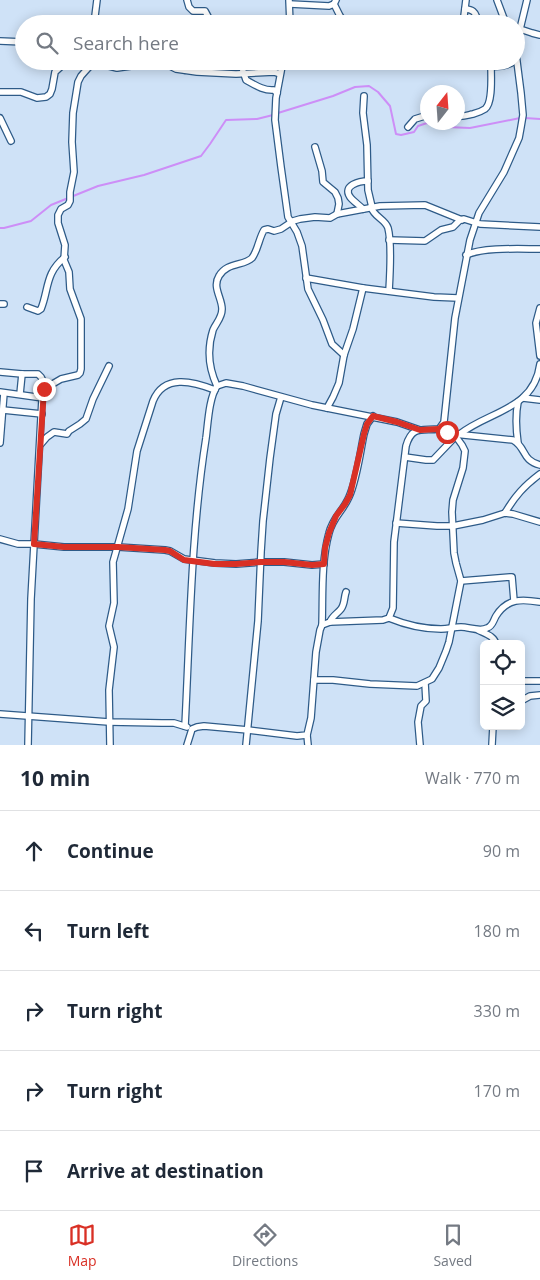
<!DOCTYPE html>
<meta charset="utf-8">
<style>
body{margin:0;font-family:"Open Sans",sans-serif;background:#f2f2f3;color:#1f2937}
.controls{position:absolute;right:15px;bottom:15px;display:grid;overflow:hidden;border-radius:8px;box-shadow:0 2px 12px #0003}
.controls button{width:45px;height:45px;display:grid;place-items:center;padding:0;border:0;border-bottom:1px solid #e0e1e3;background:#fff;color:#1f2937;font:25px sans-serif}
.compass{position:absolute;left:420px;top:85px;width:45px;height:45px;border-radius:50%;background:#fff;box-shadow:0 2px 12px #0003;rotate:17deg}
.stop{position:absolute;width:15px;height:15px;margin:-11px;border:4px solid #d93025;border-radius:50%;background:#fff}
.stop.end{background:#d93025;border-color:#fff;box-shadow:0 1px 5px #0008}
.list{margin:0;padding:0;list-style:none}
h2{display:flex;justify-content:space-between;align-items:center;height:65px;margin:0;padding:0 20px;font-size:21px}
h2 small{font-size:16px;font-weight:400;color:#747a83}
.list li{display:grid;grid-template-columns:32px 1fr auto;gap:15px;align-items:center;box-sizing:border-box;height:80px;padding:0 20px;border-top:1px solid #e0e1e3}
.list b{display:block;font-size:19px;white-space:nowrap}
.list em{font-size:16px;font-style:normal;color:#747a83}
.icon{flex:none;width:28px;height:28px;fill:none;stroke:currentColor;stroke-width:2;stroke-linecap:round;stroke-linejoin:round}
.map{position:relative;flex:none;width:540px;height:745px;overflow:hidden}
.search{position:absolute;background:#fff;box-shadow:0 2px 12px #0003;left:15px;right:15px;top:15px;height:55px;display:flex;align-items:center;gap:12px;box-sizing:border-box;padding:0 18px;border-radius:28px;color:#747a83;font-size:19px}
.sheet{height:465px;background:#fff}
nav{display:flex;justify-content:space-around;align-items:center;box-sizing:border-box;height:70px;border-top:1px solid #e0e1e3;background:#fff;font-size:14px;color:#747a83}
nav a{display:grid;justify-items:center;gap:2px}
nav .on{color:#d93025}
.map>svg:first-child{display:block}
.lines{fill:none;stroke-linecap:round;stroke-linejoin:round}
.stream{stroke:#cd8ef7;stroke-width:2}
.minor-casing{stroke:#2e5b88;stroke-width:8}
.minor{stroke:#fff;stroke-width:5.5}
.route{stroke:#d93025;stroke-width:6}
</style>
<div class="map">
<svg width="540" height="745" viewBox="0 0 540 745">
<rect width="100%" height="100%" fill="#cfe2f7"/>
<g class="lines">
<g class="stream">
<path d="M 278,113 L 333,96 L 355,87 L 369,86 L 378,92 L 390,106 L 396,134 L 401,135 L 414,132 L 418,126 L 427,123 L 446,127 L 470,128 L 520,118"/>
<path d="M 525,118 L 540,119"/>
<path d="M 0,228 L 4,228 L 31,221 L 51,205 L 98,186 L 144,175 L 201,156 L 210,144 L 226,120 L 257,119 L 273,115"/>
</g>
<g class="minor-casing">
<g id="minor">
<path d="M 187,0 L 189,7 L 193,11 L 205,11 L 212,24"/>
<path d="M 289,0 L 290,24"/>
<path d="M 497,0 L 506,24"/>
<path d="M 290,4 L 329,6 L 334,4 L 336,0"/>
<path d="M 334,4 L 340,16 L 346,24"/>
<path d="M 465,9 C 479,10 473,17 482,24"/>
<path d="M 94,24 L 97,0"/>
<path d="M 463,24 L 466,0"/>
<path d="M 520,29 L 532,33 L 540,35"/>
<path d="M 516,35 L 520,29 L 527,0"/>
<path d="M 0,41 L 24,42"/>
<path d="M 79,61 L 89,67 L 98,61"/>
<path d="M 105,61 L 109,66 L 117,68 L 131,66 L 156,65 L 170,66 L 176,69 L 197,72 L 236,74 L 274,72 L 280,74"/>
<path d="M 241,61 L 243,71 L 246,80 C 255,85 264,91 274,90 L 277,93"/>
<path d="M 283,61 L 276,98 L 275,120 L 281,167 L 288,217 L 297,232 L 302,246 L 308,289 L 323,320 L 332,344 L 344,355"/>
<path d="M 465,61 C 480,66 501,70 515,61"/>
<path d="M 185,70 L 195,61"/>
<path d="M 0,92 L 21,92 L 37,98 L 46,97 L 50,94 L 52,89 L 55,72 L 67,61"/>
<path d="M 364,96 L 363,113 L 367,145 L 368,190 L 372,207"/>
<path d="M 458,116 C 463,117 468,115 473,114 C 477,113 482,111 485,109 C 493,103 491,76 491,66"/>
<path d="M 0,118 L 11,141"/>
<path d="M 408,127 L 415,119 L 428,115"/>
<path d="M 315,147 L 322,171 L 323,182 L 335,192 L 338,198 L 339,204 L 337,214"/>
<path d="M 371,207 C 374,217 385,219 388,228 C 392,243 390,274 389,291"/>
<path d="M 363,209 C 359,205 353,201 350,197 C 342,185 360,181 368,181"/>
<path d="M 389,240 L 425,241 L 441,230 L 453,227 L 460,220 L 464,219 L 480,224 L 540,227"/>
<path d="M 466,255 C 484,247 520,249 540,249"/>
<path d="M 306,278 L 363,288 L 434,297 L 458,298"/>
<path d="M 0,304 L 4,304"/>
<path d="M 27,307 L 38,311 L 41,309 C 49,289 45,273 65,257"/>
<path d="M 540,308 L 536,323 L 540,356"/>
<path d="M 0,372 L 22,374 L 38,374 L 41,377 L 43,381 L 31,599 L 28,745"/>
<path d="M 217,386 C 209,369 207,349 213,330 C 216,323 222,318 222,309 C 222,298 212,287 219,276 C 227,262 244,266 252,258 C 258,250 259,238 264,230 L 268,229 L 274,231 L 281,229 L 293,221 L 300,219 L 315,217 L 330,218 L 337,214 L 380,206 L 425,205 L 462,220"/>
<path d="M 44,389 L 61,379 L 78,375 L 80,373 L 81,369 L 81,319 L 70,289 L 69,272 L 64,260 L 65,245 L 58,223 L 58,215 L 61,209 L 68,205 L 70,201 L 70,192 L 74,172 L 72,142 L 73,113 L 78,82 L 81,76 L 89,67"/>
<path d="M 0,392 L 43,398"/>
<path d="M 20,394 L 22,374"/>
<path d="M 523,398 L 540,400"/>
<path d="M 327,408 L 333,397 L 339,383 L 344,355 L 353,329 L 363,288"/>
<path d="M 3,410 L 42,414"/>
<path d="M 439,429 L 454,434 L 513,440 C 527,448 521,460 540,465"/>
<path d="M 460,434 C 489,411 534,410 540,364"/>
<path d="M 0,443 L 4,393"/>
<path d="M 518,443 C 516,429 515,417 518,402"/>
<path d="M 41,444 L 47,437 L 54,432 L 67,434 L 69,431 L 80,424 L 86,419 L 93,399 L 109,366"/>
<path d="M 405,457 L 426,460 L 433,460 L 455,437"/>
<path d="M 505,513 C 515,496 524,486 540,474"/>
<path d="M 396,523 L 437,526 L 453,526 L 483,520 L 505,513 L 513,514 L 540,522"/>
<path d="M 0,539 L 18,544 L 34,544 L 64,547 L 118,547 L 165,550 L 170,551 L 184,559 L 215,563 L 236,564 L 261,562 L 284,562 L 312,565 L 324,564"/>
<path d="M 461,581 L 510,577 L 512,577 L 514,601"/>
<path d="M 389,618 C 406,625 423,629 441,629 C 448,629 454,627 461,627 C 469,627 480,632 487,628 C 493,626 493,621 496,616 C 507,598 522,599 540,602"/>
<path d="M 330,622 C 332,616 337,614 341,609 C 345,604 344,597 346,592"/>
<path d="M 322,625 C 323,595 321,562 329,533 C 333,517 343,511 349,497 C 357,479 360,453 364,434 L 367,424 L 373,416"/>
<path d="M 478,630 C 486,634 494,636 496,644"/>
<path d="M 314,680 L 333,680 L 370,684 L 417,686 L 432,679 L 439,668 L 446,651 L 449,642 L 461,581 L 456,563 L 454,553 L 452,512 L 453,500 L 463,468 L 465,451 L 462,445 L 454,434"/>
<path d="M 521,681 L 540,681"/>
<path d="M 521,701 L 530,696 L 540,695"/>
<path d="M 0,714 L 109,722 L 162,723 L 174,723 L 187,727"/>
<path d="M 185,726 C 190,630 191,533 206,438 C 208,423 209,398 217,386 L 226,383 L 243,386 L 312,405 L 397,422 L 420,430"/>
<path d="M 307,735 L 308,745"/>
<path d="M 110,745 L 109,690 L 114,647 L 109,626 L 114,603 L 113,562 L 128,509 L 137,451 L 153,401 C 164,374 192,381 215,390"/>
<path d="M 187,745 L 192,729 L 197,727 L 204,726 L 248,730 L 297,736 L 307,735 L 311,718 L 316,652 L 320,630 L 322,625 L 330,622 L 383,620 L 389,618 L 393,608 L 394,542 L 406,446 C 412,425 422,431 439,429 L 444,422 L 455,318 L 470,240 L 479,213 L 504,172 L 519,138 L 521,127 L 523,115 L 521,93 L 516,54"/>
<path d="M 246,745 L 258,621 L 261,552 L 263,521 L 270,458 L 276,414 L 281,397"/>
<path d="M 420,745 L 418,722 L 421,706 L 426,701 L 425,683"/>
<path d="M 492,745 L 493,726"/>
</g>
</g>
<use href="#minor" class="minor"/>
</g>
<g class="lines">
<path class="route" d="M 44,389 L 34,544 L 64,547 L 118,547 L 165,550 L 170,551 L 184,560 L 215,564 L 236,564 L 261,562 L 284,562 L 312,565 L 324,564 L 325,548 L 329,533 L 336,516 L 345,504 L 350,495 L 364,434 L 367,424 L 373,416 L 397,422 L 420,430 L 439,429 L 447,432"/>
</g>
</svg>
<div class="controls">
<button><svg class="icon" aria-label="locate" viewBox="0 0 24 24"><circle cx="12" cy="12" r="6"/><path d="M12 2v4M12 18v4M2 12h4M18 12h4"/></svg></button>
<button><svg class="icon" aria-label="layers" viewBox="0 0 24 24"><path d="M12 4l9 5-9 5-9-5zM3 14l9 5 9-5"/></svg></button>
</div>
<svg class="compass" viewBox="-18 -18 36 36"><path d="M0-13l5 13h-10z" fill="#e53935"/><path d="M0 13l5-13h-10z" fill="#747a83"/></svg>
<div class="stop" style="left:447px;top:432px"></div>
<div class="stop end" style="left:44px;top:389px"></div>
<div class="search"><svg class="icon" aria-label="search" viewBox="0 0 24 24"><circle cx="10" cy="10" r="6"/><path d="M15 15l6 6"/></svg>Search here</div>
</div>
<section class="sheet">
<h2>10 min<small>Walk · 770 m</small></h2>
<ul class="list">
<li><svg class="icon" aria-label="ahead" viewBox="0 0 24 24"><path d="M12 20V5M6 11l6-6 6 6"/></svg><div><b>Continue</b></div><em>90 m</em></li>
<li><svg class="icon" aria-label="left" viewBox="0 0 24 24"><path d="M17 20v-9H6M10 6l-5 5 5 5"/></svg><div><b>Turn left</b></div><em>180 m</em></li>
<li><svg class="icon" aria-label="right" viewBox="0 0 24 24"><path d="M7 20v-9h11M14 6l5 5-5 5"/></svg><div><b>Turn right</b></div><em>330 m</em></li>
<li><svg class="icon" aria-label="right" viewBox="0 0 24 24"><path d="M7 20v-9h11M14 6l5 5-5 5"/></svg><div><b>Turn right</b></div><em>170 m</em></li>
<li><svg class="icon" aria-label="arrive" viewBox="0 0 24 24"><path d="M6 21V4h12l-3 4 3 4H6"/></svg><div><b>Arrive at destination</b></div></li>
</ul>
</section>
<nav>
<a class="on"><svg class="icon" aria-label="map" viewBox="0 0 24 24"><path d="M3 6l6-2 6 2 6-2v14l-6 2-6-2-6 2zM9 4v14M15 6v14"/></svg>Map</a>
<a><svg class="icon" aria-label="directions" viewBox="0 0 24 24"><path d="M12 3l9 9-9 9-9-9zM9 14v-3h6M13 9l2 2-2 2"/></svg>Directions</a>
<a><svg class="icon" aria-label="saved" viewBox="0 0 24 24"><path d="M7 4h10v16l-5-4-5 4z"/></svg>Saved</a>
</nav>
